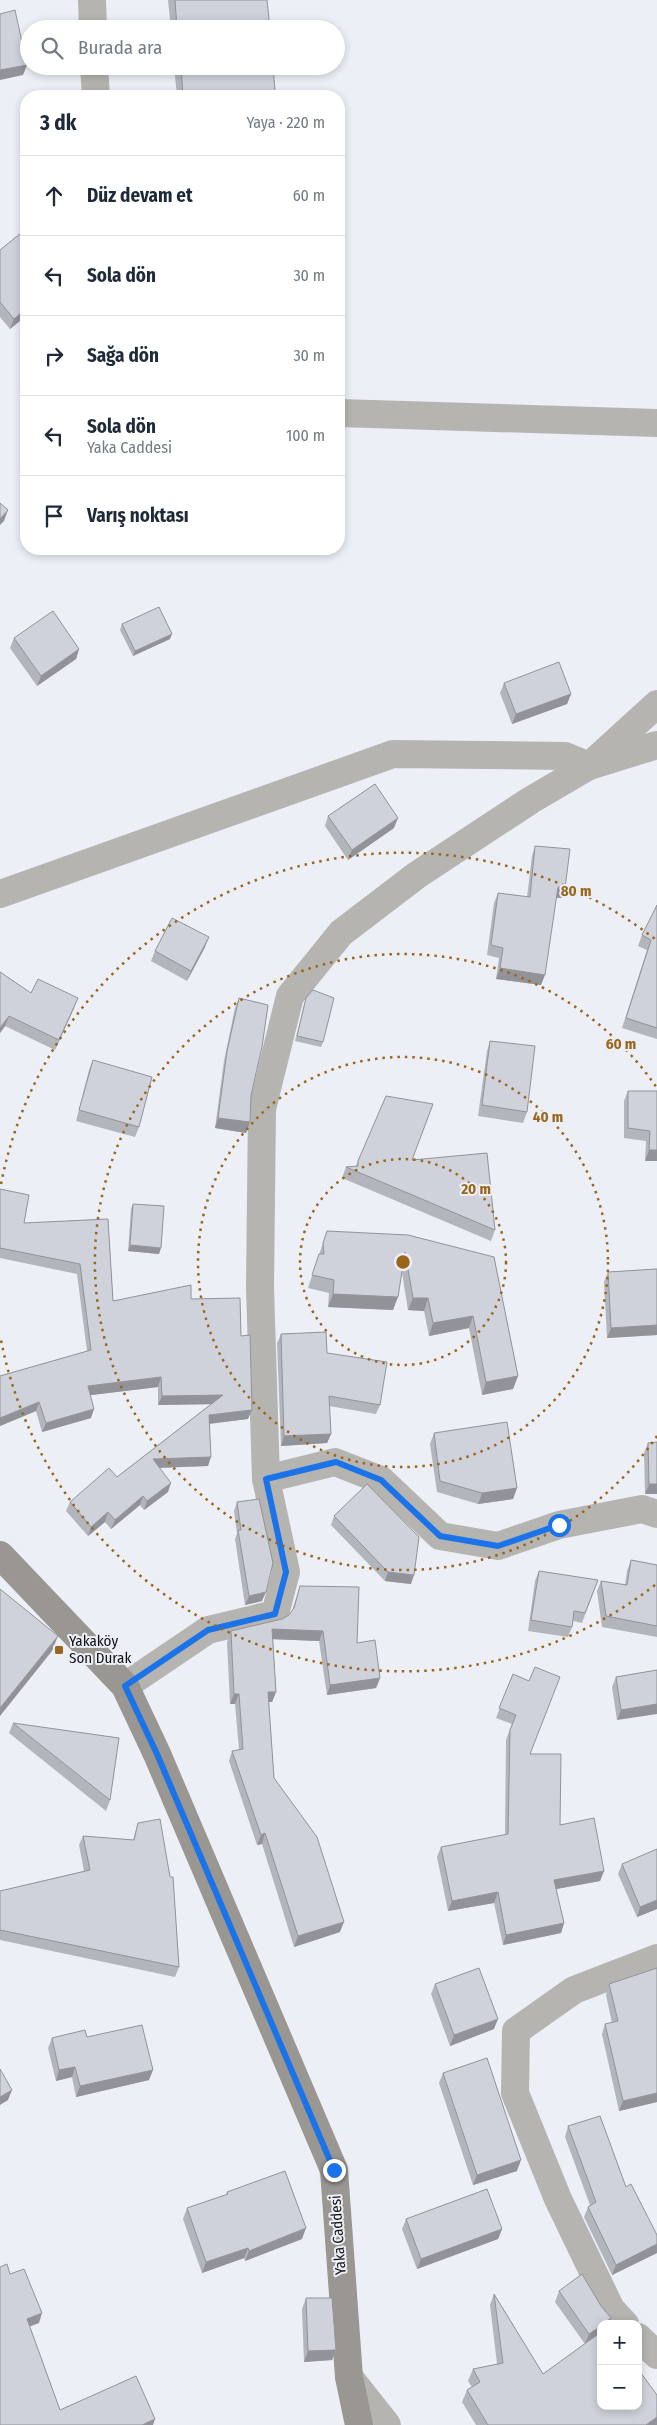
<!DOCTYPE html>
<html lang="tr">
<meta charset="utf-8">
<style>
body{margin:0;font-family:"Fira Sans Condensed",sans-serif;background:#f6f6f7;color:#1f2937}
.controls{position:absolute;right:15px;bottom:15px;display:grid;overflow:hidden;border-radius:10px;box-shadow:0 2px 8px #0003}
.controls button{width:45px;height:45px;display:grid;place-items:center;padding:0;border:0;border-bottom:1px solid #e0e1e3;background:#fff;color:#1f2937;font:25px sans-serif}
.stop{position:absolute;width:15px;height:15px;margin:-11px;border:4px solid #1a73e8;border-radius:50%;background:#fff}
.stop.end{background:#1a73e8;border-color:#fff;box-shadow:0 1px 5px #0008}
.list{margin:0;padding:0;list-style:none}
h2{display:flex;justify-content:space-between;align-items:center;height:65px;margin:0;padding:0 20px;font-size:21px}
h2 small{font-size:16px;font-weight:400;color:#747a83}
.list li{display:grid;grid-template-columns:32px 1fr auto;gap:15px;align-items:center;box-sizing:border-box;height:80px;padding:0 20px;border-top:1px solid #e0e1e3}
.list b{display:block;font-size:19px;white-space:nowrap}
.list p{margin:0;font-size:16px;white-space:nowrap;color:#747a83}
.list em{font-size:16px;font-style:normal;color:#747a83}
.icon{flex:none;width:28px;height:28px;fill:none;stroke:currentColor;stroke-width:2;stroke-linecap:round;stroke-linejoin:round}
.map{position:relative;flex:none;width:657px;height:2425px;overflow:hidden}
.search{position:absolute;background:#fff;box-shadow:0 2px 8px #0003;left:20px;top:20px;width:325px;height:55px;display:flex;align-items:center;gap:12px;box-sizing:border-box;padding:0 18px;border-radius:28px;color:#747a83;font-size:19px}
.panel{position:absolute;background:#fff;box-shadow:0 2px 8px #0003;left:20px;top:90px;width:325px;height:465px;border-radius:20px}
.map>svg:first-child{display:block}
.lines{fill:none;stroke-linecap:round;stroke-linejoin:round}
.street{stroke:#b6b4b1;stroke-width:28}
.secondary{stroke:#9a9692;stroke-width:28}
.wall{fill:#b2b5bb}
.shaded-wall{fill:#919399}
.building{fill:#cfd2da;stroke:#919399}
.route{stroke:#1a73e8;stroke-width:6}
.ring{fill:none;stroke:#99661b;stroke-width:2.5;stroke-dasharray:2.5 5}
.poi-dot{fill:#99661b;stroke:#edeff7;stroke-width:2}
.labels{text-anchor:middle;stroke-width:4;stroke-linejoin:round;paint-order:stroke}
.poi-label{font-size:15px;fill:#111215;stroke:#edeff7;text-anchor:start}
.street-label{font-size:15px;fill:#111215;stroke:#edeff7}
.centre{fill:#99661b;stroke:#edeff7;stroke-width:2.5}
.ring-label{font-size:15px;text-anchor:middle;font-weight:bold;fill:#99661b;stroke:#edeff7;stroke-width:4;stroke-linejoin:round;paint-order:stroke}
</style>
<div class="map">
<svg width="657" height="2425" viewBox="0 0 657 2425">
<rect width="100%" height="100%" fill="#edeff7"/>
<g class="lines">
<g class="street">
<path d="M 92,0 L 93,29"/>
<path d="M 94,66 L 96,96"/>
<path d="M 339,413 L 657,423"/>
<path d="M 657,704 L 589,766 L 531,800 L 417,875 L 341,933 L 290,996 L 262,1109 L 260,1287 L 266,1479 L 335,1462 L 381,1480 L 440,1536 L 498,1546 L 559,1525 L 642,1509 L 657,1514"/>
<path d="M 0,894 L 393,754 L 565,756 L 589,766 L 657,745"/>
<path d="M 125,1686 L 208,1630 L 275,1614 L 286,1572 L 266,1479"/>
<path d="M 625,2324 L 611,2309 L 558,2199 L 515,2093 L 516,2031 L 574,1990 L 657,1958"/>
<path d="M 638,2337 L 657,2355"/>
<path d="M 349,2377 L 387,2425"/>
</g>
<path class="secondary" d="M 0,1555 L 125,1686 L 157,1754 L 334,2170 L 349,2377 L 359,2425"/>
</g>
<g class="wall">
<path d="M 168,0 L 267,0 L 270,29 L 171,29 Z"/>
<path d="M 174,66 L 273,66 L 273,96 L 177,96 Z"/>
<path d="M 26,229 L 26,316 L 10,329 L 0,317 L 0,250 Z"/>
<path d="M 122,624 L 170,639 L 133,656 L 120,630 Z"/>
<path d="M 14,638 L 79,649 L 76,659 L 37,686 L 10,648 Z"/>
<path d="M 504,683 L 571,694 L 567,704 L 512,724 L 500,693 Z"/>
<path d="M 328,816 L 394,828 L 348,860 L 325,826 Z"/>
<path d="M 535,846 L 562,898 L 556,898 L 541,985 L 496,979 L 499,958 L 487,955 L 494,903 L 498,893 L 527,897 L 532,856 Z"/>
<path d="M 657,905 L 657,1039 L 622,1028 L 647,950 L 638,946 L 642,935 Z"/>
<path d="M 205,947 L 187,981 L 151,961 L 155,951 Z"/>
<path d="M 0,972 L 31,993 L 74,1008 L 55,1050 L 5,1026 L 0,1033 Z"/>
<path d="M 239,998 L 251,1095 L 250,1122 L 246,1133 L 215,1128 L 224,1061 L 235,1008 Z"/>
<path d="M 306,998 L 323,1042 L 321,1047 L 295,1041 Z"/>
<path d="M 490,1041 L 527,1112 L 523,1123 L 478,1116 L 487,1051 Z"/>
<path d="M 93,1060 L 139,1127 L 135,1137 L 76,1121 L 89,1070 Z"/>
<path d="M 628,1091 L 657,1091 L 657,1161 L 645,1161 L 646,1141 L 624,1138 L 624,1101 Z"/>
<path d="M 412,1160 L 495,1230 L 491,1241 L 342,1178 L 346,1167 L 356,1166 L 358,1161 Z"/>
<path d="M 0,1189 L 24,1223 L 108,1219 L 113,1301 L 191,1299 L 241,1336 L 248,1419 L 210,1424 L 208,1466 L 160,1468 L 168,1492 L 144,1510 L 140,1505 L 111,1529 L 105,1522 L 88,1536 L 66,1511 L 70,1502 L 117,1477 L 211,1404 L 158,1405 L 158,1387 L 90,1395 L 91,1418 L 42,1432 L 36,1411 L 0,1426 L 0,1376 L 87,1351 L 77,1274 L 0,1258 Z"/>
<path d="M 133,1204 L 159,1254 L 128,1251 L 131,1209 Z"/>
<path d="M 327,1231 L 494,1257 L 518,1376 L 513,1389 L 482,1395 L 469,1328 L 429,1336 L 424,1311 L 408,1310 L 402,1273 L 393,1310 L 328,1307 L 329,1293 L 308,1288 Z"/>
<path d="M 657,1269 L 657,1335 L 607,1338 L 604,1282 L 608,1272 Z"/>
<path d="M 281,1334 L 327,1353 L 380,1405 L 376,1414 L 329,1406 L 331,1434 L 327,1443 L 281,1446 L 277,1343 Z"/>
<path d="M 434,1433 L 517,1488 L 513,1499 L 478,1504 L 437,1492 L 430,1444 Z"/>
<path d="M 657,1442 L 657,1494 L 645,1494 L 644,1453 L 648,1443 Z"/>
<path d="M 237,1502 L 262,1601 L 245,1605 L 235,1539 L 237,1533 L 234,1511 Z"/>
<path d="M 334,1516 L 411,1584 L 385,1581 L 331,1525 Z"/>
<path d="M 631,1560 L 657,1565 L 657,1637 L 602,1627 L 597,1591 L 601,1581 L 625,1585 L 627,1571 Z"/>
<path d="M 539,1571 L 598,1580 L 582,1623 L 573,1621 L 572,1627 L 568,1637 L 528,1631 L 535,1581 Z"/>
<path d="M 300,1586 L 357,1643 L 380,1678 L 376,1688 L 327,1695 L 319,1641 L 273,1639 L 276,1692 L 272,1702 L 268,1702 L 274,1778 L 340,1932 L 294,1947 L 262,1844 L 257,1845 L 229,1761 L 232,1751 L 239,1750 L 235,1704 L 230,1704 L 227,1642 L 231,1631 L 282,1619 L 289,1615 L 292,1611 Z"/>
<path d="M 657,1670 L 617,1720 L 612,1687 L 616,1677 Z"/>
<path d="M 513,1674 L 530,1754 L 560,1825 L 604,1871 L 600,1881 L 556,1889 L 564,1923 L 561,1933 L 503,1945 L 494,1903 L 448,1911 L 437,1857 L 441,1847 L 505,1835 L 506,1740 L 512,1724 L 496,1718 Z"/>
<path d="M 13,1723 L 110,1800 L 106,1811 L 9,1733 Z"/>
<path d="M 138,1823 L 179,1967 L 175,1977 L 0,1940 L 0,1891 L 84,1871 L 79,1845 L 83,1836 L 133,1840 Z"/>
<path d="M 622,1864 L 657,1909 L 637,1917 L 618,1874 Z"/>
<path d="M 435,1984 L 494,2029 L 450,2046 L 431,1994 Z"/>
<path d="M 609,1984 L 657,2102 L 619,2111 L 602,2034 L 605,2024 L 612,2023 L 606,1995 Z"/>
<path d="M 87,2037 L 149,2080 L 76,2097 L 72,2077 L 56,2081 L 48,2048 L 52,2038 Z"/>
<path d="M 443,2073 L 517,2171 L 473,2185 L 439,2083 Z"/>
<path d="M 568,2126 L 657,2253 L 612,2275 L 584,2217 L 588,2207 L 590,2205 L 565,2137 Z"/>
<path d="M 227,2192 L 302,2239 L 245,2261 L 244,2258 L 202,2273 L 183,2219 L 187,2208 L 226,2195 Z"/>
<path d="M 406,2219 L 502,2229 L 498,2239 L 417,2269 L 402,2229 Z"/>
<path d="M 559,2291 L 601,2324 L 657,2425 L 476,2425 L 462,2402 L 467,2390 L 472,2387 L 468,2381 L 473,2369 L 497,2364 L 490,2305 L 494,2294 L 543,2374 L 585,2344 L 555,2302 Z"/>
<path d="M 306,2298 L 336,2350 L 332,2360 L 304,2362 L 302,2309 Z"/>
</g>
<g class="shaded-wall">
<path d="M 27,65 L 23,75 L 0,80 L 0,70 Z"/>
<path d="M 275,91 L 273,96 L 213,96 Z"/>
<path d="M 26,309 L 26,316 L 10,329 L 14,319 Z"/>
<path d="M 8,510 L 4,521 L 0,525 L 0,519 Z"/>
<path d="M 172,634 L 170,639 L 133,656 L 135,651 Z"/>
<path d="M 79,649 L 76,659 L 37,686 L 41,676 Z"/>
<path d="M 571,694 L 567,704 L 512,724 L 516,714 Z"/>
<path d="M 398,818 L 394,828 L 348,860 L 352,850 Z"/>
<path d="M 558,887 L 565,888 L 562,898 L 554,897 Z"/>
<path d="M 209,937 L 205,947 L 187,981 L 191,971 Z"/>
<path d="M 500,968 L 545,975 L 541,985 L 496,979 Z"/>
<path d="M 78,998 L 74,1008 L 55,1050 L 59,1040 Z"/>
<path d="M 9,1016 L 5,1026 L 0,1033 L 0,1028 Z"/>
<path d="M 218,1118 L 250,1122 L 246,1133 L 215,1128 Z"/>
<path d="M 649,1150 L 657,1150 L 657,1161 L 645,1161 Z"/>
<path d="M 130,1245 L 161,1248 L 159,1254 L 128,1251 Z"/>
<path d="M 333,1294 L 398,1297 L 393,1310 L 328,1307 Z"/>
<path d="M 413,1298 L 428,1298 L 424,1311 L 408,1310 Z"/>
<path d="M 473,1316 L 469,1328 L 429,1336 L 433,1323 Z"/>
<path d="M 657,1325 L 657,1335 L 607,1338 L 611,1328 Z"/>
<path d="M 518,1376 L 513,1389 L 482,1395 L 486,1382 Z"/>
<path d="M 161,1377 L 158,1387 L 84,1396 L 88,1386 Z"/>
<path d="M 223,1395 L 220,1404 L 158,1405 L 162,1396 Z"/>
<path d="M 39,1402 L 36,1411 L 0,1426 L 0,1418 Z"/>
<path d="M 94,1409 L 91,1418 L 42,1432 L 46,1423 Z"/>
<path d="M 252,1410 L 248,1419 L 206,1424 L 209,1415 Z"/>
<path d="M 331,1434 L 327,1443 L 281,1446 L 284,1436 Z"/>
<path d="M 211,1457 L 208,1466 L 150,1468 L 153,1459 Z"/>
<path d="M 171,1483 L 168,1492 L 144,1510 L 147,1501 Z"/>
<path d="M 649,1484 L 657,1484 L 657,1494 L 645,1494 Z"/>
<path d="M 517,1488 L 513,1499 L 478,1504 L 482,1493 Z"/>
<path d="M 143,1496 L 140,1505 L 111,1529 L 115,1520 Z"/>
<path d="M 108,1512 L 105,1522 L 88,1536 L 91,1527 Z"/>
<path d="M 388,1572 L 414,1575 L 411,1584 L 385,1581 Z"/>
<path d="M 266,1592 L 262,1601 L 245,1605 L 249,1596 Z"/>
<path d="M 272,1629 L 323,1631 L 319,1641 L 268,1639 Z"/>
<path d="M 58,1636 L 52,1651 L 0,1716 L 0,1708 Z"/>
<path d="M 380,1678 L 376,1688 L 327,1695 L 330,1685 Z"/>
<path d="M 268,1692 L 276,1692 L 272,1702 L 264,1702 Z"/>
<path d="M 234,1694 L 239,1694 L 235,1704 L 230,1704 Z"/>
<path d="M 657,1704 L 657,1714 L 617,1720 L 621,1710 Z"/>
<path d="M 265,1833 L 262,1844 L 257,1845 L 261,1835 Z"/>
<path d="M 604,1871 L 600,1881 L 551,1890 L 554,1880 Z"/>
<path d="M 498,1892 L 494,1903 L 448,1911 L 452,1901 Z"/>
<path d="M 657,1900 L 657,1909 L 637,1917 L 640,1907 Z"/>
<path d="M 344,1922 L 340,1932 L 294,1947 L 298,1936 Z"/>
<path d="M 564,1923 L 561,1933 L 503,1945 L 506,1935 Z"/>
<path d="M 498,2019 L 494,2029 L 450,2046 L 454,2035 Z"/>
<path d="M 75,2067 L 72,2077 L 56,2081 L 59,2070 Z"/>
<path d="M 153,2070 L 149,2080 L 76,2097 L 80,2086 Z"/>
<path d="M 12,2090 L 8,2100 L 0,2105 L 0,2097 Z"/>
<path d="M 657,2093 L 657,2102 L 619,2111 L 623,2101 Z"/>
<path d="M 521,2160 L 517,2171 L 473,2185 L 477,2175 Z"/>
<path d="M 306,2228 L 302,2239 L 245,2261 L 249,2251 Z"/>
<path d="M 502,2229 L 498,2239 L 417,2269 L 421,2259 Z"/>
<path d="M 657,2244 L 657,2253 L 612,2275 L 616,2265 Z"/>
<path d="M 248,2248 L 244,2258 L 202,2273 L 206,2262 Z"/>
<path d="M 42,2313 L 39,2323 L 23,2329 L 27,2319 Z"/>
<path d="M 611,2318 L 609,2324 L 603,2324 Z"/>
<path d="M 601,2326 L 601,2333 L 585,2344 L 589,2334 Z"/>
<path d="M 336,2350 L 332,2360 L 304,2362 L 308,2351 Z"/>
<path d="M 657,2417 L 657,2425 L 646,2425 Z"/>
<path d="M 155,2419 L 153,2425 L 142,2425 Z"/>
</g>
<g class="building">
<path d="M 175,0 L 267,0 L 270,29 L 177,29 Z"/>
<path d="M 15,10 L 27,65 L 0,70 L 0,14 Z"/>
<path d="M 181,66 L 273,66 L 275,91 L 213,96 L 183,96 Z"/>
<path d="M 26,229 L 26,309 L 14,319 L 0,302 L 0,250 Z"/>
<path d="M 0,503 L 8,510 L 0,519 Z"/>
<path d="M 159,607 L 172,634 L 135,651 L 122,624 Z"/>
<path d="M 53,611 L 79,649 L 41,676 L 14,638 Z"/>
<path d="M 559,662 L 571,694 L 516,714 L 504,683 Z"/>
<path d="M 375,784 L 398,818 L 352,850 L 328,816 Z"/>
<path d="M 535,846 L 570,849 L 565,888 L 558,887 L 545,975 L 500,968 L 503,948 L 491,945 L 498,893 L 530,897 Z"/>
<path d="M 657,905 L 657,1028 L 626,1018 L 651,940 L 642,935 Z"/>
<path d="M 172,918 L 209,937 L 191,971 L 155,951 Z"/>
<path d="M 0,972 L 31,993 L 38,979 L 78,998 L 59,1040 L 9,1016 L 0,1028 Z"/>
<path d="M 313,990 L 334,998 L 323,1042 L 297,1036 L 306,998 Z"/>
<path d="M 239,998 L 268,1005 L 262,1047 L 251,1095 L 250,1122 L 218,1118 L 227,1051 Z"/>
<path d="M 490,1041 L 535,1046 L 527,1112 L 482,1105 Z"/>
<path d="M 93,1060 L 152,1077 L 139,1127 L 79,1110 Z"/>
<path d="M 628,1091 L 657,1091 L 657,1150 L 649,1150 L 650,1131 L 628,1128 Z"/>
<path d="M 386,1096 L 433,1104 L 412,1160 L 487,1153 L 495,1230 L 346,1167 L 358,1166 L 358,1161 Z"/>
<path d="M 0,1189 L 29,1195 L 24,1223 L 108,1219 L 113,1301 L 191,1285 L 191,1299 L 240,1298 L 241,1336 L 250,1335 L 252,1410 L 209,1415 L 211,1457 L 153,1459 L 171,1483 L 147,1501 L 143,1496 L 115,1520 L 108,1512 L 91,1527 L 70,1502 L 109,1468 L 117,1477 L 223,1395 L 162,1396 L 161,1377 L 88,1386 L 94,1409 L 46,1423 L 39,1402 L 0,1418 L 0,1376 L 91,1350 L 80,1264 L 0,1248 Z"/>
<path d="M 133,1204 L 164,1206 L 161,1248 L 130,1245 Z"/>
<path d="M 327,1231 L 408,1235 L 494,1257 L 518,1376 L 486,1382 L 473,1316 L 433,1323 L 428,1298 L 413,1298 L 405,1252 L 398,1297 L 333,1294 L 334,1280 L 312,1275 L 319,1254 L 324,1254 L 323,1243 Z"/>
<path d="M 657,1269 L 657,1325 L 611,1328 L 608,1272 Z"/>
<path d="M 326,1332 L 327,1353 L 387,1362 L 380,1405 L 329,1396 L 331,1434 L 284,1436 L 281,1334 Z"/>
<path d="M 507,1422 L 517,1488 L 482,1493 L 440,1481 L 434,1433 Z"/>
<path d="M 657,1442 L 657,1484 L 649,1484 L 648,1443 Z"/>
<path d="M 367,1484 L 419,1537 L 414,1575 L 388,1572 L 334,1516 Z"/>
<path d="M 259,1499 L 273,1563 L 266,1592 L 249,1596 L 238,1530 L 241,1530 L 237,1502 Z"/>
<path d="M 631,1560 L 657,1565 L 657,1626 L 606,1616 L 601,1581 L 627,1585 Z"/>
<path d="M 539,1571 L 598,1580 L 585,1613 L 574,1611 L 572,1627 L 531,1620 Z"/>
<path d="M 300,1586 L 359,1587 L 357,1643 L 375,1640 L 380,1678 L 330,1685 L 323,1631 L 272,1629 L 276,1692 L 268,1692 L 274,1778 L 317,1837 L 344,1922 L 298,1936 L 265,1833 L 261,1835 L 232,1751 L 243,1749 L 239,1694 L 234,1694 L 231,1631 L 282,1619 L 289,1615 L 294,1608 Z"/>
<path d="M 0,1589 L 58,1636 L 0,1708 Z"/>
<path d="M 535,1667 L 560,1677 L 530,1754 L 561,1754 L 560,1825 L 594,1818 L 604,1871 L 554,1880 L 564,1923 L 506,1935 L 498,1892 L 452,1901 L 441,1847 L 508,1834 L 510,1730 L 516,1715 L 499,1708 L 513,1674 L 529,1681 Z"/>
<path d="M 657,1670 L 657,1704 L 621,1710 L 616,1677 Z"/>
<path d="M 13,1723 L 119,1738 L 110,1800 Z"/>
<path d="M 160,1819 L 170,1877 L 173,1877 L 179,1967 L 0,1930 L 0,1891 L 90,1870 L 83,1836 L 134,1840 L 138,1823 Z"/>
<path d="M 657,1849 L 657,1900 L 640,1907 L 622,1864 Z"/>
<path d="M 479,1968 L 498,2019 L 454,2035 L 435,1984 Z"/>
<path d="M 657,1968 L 657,2093 L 623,2101 L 605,2024 L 618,2021 L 609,1984 Z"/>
<path d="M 142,2025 L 153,2070 L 80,2086 L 75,2067 L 59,2070 L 52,2038 L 85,2030 L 87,2037 Z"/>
<path d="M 487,2058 L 521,2160 L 477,2175 L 443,2073 Z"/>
<path d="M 0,2069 L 12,2090 L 0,2097 Z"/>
<path d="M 600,2116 L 626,2187 L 631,2184 L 657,2235 L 657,2244 L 616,2265 L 588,2207 L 596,2202 L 568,2126 Z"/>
<path d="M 285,2171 L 306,2228 L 249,2251 L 248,2248 L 206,2262 L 187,2208 L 228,2194 L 227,2192 Z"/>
<path d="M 487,2189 L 502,2229 L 421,2259 L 406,2219 Z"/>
<path d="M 7,2264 L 10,2274 L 24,2269 L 42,2313 L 27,2319 L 60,2410 L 136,2376 L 155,2419 L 142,2425 L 0,2425 L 0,2267 Z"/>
<path d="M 582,2274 L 601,2306 L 611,2318 L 603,2324 L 601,2324 L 601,2326 L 589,2334 L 559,2291 Z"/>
<path d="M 494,2294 L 543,2374 L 601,2332 L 601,2406 L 638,2406 L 638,2369 L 657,2395 L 657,2417 L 646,2425 L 488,2425 L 467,2390 L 480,2382 L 473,2369 L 503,2363 Z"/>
<path d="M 306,2298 L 332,2298 L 336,2350 L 308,2351 Z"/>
</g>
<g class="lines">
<path class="route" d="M 334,2170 L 157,1754 L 125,1686 L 208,1630 L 275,1614 L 286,1572 L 266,1479 L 336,1462 L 381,1480 L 440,1536 L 498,1546 L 559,1525"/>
</g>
<g class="ring">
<circle cx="403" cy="1262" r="103"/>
<circle cx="403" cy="1262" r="205"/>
<path d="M657 1436A308 308 0 1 1 657 1088"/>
<path d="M655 1585A410 410 0 0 1 1 1340M1 1184A410 410 0 0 1 655 939"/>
</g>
<rect class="poi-dot" x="54" y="1645" width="10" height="10" rx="2.5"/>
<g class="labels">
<g class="poi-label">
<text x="69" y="1646">Yakaköy<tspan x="69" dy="17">Son Durak</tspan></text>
</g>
<g class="street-label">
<text transform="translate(338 2235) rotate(-94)" y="5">Yaka Caddesi</text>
</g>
</g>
<circle cx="403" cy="1262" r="8" class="centre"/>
<g class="ring-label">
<text x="576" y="896">80 m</text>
<text x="621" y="1049">60 m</text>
<text x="548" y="1122">40 m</text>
<text x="476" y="1194">20 m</text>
</g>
</svg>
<div class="controls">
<button>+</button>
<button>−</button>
</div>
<div class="stop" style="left:559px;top:1525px"></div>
<div class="stop end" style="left:334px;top:2170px"></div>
<div class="search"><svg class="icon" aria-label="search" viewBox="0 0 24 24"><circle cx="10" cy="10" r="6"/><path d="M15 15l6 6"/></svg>Burada ara</div>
<section class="panel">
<h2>3 dk<small>Yaya · 220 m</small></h2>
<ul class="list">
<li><svg class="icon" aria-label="ahead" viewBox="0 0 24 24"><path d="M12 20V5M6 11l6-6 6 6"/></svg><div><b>Düz devam et</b></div><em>60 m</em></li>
<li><svg class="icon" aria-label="left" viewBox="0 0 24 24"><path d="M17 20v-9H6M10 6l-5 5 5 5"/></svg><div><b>Sola dön</b></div><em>30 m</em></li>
<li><svg class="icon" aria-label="right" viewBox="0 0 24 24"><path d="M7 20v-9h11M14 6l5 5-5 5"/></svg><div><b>Sağa dön</b></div><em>30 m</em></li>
<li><svg class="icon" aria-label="left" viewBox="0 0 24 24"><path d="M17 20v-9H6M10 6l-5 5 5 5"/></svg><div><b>Sola dön</b><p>Yaka Caddesi</p></div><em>100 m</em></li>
<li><svg class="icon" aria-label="arrive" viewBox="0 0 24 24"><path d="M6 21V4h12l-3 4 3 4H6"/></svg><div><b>Varış noktası</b></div></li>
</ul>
</section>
</div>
